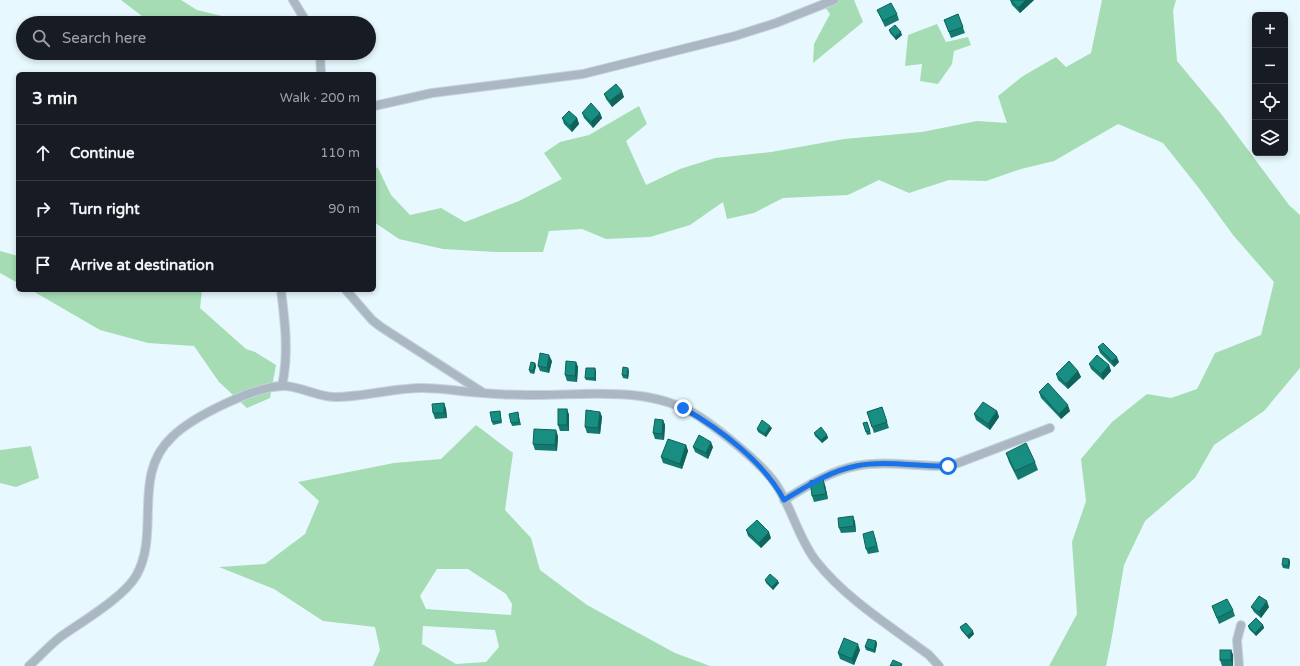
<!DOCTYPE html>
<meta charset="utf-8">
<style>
body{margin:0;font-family:"Varela Round",sans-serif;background:#242831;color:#f1f3f6}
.controls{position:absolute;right:12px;top:12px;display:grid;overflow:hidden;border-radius:6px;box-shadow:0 2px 6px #0003}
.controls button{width:36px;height:36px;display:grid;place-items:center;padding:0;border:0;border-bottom:1px solid #363941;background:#171b24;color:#f1f3f6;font:20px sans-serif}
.stop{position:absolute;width:12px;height:12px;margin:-9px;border:3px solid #1a73e8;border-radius:50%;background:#fff}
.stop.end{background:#1a73e8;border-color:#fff;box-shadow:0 1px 4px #0008}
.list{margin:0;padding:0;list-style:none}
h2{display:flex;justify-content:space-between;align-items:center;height:52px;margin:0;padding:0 16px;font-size:17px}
h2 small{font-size:13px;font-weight:400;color:#9ea1a6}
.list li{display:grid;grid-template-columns:26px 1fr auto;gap:12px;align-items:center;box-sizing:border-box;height:56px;padding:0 16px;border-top:1px solid #363941}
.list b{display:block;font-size:15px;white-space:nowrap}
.list em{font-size:13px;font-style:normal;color:#9ea1a6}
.icon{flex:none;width:22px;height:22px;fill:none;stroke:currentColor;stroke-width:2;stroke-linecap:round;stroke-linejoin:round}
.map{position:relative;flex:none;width:1300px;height:666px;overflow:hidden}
.search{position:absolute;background:#171b24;box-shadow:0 2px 6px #0003;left:16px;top:16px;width:360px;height:44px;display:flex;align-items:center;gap:10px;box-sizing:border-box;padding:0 14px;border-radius:22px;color:#9ea1a6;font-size:15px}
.panel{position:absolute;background:#171b24;box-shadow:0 2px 6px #0003;left:16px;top:72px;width:360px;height:220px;border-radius:6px}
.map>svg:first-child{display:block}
.green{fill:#a6dcb4;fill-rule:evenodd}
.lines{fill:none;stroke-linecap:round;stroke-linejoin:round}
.minor-casing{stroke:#c3d5da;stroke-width:10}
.minor{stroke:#abb8c4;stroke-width:8}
.wall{fill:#147a6f}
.shaded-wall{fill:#10635a}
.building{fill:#178e81;stroke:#10635a}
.route{stroke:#1a73e8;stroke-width:5}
</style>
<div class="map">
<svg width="1300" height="666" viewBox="0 0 1300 666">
<rect width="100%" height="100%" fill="#e7f9fe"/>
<g class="green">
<path d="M 121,0 L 181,0 L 197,10 L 251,23 L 151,23 Z"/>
<path d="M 820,0 L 854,0 L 863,22 L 813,63 L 814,44 L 830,14 Z"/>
<path d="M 1102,0 L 1176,0 L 1173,11 L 1177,61 L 1222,115 L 1289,205 L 1300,215 L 1300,368 L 1264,411 L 1214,445 L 1195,478 L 1145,521 L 1124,565 L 1111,642 L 1106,666 L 1049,666 L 1077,614 L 1072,542 L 1086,501 L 1081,459 L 1112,422 L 1147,394 L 1171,398 L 1197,389 L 1215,353 L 1261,335 L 1274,282 L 1233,235 L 1198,187 L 1163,143 L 1118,124 L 1054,161 L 1021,169 L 986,181 L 949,180 L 909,193 L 879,180 L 848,195 L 783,198 L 754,213 L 727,219 L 723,202 L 690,225 L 650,237 L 606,239 L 582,229 L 549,231 L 543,252 L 495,252 L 443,249 L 399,239 L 374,222 L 374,167 L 378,168 L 391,195 L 410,215 L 441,208 L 465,222 L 519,201 L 562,179 L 544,153 L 560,142 L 589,135 L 639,106 L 647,124 L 626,141 L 646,185 L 680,169 L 715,158 L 771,152 L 844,139 L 922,132 L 977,121 L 1007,123 L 998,96 L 1023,76 L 1056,57 L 1066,67 L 1091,53 Z"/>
<path d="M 937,24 L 946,42 L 968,37 L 971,45 L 954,51 L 952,64 L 938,84 L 920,81 L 922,64 L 905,66 L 908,35 Z"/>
<path d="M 0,251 L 18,256 L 18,283 L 0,273 Z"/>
<path d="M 31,290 L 202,290 L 200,308 L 246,349 L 255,352 L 276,365 L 270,398 L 247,408 L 219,382 L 194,346 L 148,343 L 100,330 Z"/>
<path d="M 476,425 L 513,453 L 505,510 L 531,538 L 540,570 L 587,605 L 675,653 L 710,666 L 373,666 L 380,650 L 375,627 L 323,621 L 274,589 L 219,567 L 265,564 L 305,534 L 319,501 L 298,482 L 394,463 L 441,459 ZM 437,569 L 468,569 L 506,594 L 512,604 L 511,615 L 426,609 L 420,596 ZM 423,626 L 495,630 L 499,647 L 486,662 L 456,664 L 422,644 Z"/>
<path d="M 31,446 L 39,478 L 16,487 L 0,483 L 0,450 Z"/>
</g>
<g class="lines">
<g class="minor-casing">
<g id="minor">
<path d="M 293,0 L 307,23"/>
<path d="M 320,53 L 321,74"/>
<path d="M 374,106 L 432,93 L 583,74 L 735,36 L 776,23 L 834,0"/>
<path d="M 281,290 C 285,322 289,354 282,386"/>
<path d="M 346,290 L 372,320 L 381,327 L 482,392"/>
<path d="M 784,500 C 807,486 830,471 856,466 C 885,460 918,467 948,466 L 958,463 L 1050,428"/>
<path d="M 29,666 C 39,657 48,647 59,638 C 81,622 123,598 136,576 C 161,533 131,475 172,437 C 192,417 255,386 283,386 C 301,386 317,397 335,397 C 364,397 393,388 422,388 C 432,388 442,389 452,390 C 477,393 502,395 528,395 C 585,396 649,384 700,417 C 722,432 760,462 775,483 C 792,507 798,538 816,561 C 846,599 890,626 929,655 L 939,666"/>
<path d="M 1239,666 L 1237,640 L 1241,625"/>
</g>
</g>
<use href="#minor" class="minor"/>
</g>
<g class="wall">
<path d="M 1010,0 L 1034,0 L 1020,13 L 1012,5 Z"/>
<path d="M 877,10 L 897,14 L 899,20 L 885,27 Z"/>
<path d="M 958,14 L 965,33 L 951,38 L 944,20 Z"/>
<path d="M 889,30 L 902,35 L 896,40 L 890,33 Z"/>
<path d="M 604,94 L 624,97 L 612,107 L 606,99 Z"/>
<path d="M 582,113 L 600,113 L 602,118 L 593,128 L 584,118 Z"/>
<path d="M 562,118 L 577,118 L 579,124 L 572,132 L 564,124 Z"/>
<path d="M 1098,347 L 1119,362 L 1114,367 L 1100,353 Z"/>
<path d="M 552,361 L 549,373 L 540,371 L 538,366 Z"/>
<path d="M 576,362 L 578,367 L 577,382 L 567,381 L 565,375 Z"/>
<path d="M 535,363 L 536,366 L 534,374 L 530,373 L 529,370 Z"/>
<path d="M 1089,364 L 1109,365 L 1111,371 L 1103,380 L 1091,369 Z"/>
<path d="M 596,371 L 596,381 L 586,380 L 585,378 Z"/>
<path d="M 629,371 L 628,379 L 623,378 L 622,375 Z"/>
<path d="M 1078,371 L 1081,377 L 1068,389 L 1058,380 L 1056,374 Z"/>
<path d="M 1039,392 L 1070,411 L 1061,419 L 1041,398 Z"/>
<path d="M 444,403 L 446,409 L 447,418 L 435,419 L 433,413 Z"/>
<path d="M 882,407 L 889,428 L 874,433 L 867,412 Z"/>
<path d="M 567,409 L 569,415 L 569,431 L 560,431 L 558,425 Z"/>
<path d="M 500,411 L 502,423 L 493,425 L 492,422 Z"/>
<path d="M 997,411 L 999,417 L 990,430 L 976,420 L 974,414 Z"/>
<path d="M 518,412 L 521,425 L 512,426 L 511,423 Z"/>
<path d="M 600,412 L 602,417 L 600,434 L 587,433 L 585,427 Z"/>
<path d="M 663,420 L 665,425 L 664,440 L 655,439 L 653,433 Z"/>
<path d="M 867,422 L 871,434 L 867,435 L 863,423 Z"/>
<path d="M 772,428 L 766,437 L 758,432 L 757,429 Z"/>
<path d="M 814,433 L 827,435 L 828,438 L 822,443 L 815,436 Z"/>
<path d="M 558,436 L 557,451 L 535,450 L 533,444 Z"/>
<path d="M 686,445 L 688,451 L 682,469 L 663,463 L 661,457 Z"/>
<path d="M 693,447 L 713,447 L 708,459 L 695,452 Z"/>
<path d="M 1006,453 L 1035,462 L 1038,470 L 1018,480 L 1009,462 Z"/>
<path d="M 825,485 L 828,499 L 814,502 L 812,496 Z"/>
<path d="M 853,516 L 855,522 L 856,532 L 841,533 L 839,528 Z"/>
<path d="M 746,530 L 771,538 L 761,548 L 748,536 Z"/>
<path d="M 875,537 L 879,552 L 868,554 L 866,549 Z"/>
<path d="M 1289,559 L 1290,562 L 1289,569 L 1283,568 L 1282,565 Z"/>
<path d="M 765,580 L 779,583 L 773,590 L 766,583 Z"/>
<path d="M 1212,606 L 1233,610 L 1235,616 L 1219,624 Z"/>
<path d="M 1251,607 L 1269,607 L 1261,618 L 1254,612 Z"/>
<path d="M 1263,625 L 1264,628 L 1256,636 L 1249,629 L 1248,626 Z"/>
<path d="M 960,627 L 974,634 L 969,639 L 961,630 Z"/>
<path d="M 876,641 L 877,644 L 875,653 L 866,650 L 865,647 Z"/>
<path d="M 860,650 L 854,665 L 840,659 L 838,653 Z"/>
<path d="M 1231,650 L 1233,655 L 1233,666 L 1222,666 L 1220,660 Z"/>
</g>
<g class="shaded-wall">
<path d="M 1026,0 L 1034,0 L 1020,13 L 1018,8 Z"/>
<path d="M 901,32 L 902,35 L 896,40 L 895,37 Z"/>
<path d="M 622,91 L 624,97 L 612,107 L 610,101 Z"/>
<path d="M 600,113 L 602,118 L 593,128 L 591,122 Z"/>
<path d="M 577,118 L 579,124 L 572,132 L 570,126 Z"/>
<path d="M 549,355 L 552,361 L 549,373 L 547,368 Z"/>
<path d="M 1117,357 L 1119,362 L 1114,367 L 1112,361 Z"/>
<path d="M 576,362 L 578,367 L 577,382 L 575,376 Z"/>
<path d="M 535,363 L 536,366 L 534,374 L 533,371 Z"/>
<path d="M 1109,365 L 1111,371 L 1103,380 L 1101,374 Z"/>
<path d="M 595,368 L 596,371 L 596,381 L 595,378 Z"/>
<path d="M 628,368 L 629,371 L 628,379 L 627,376 Z"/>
<path d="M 1078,371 L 1081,377 L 1068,389 L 1066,384 Z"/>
<path d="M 444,403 L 446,409 L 447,418 L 444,413 Z"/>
<path d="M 1068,405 L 1070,411 L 1061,419 L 1059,414 Z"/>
<path d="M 567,409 L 569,415 L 569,431 L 567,425 Z"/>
<path d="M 997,411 L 999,417 L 990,430 L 988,424 Z"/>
<path d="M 600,412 L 602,417 L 600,434 L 598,428 Z"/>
<path d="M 663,420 L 665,425 L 664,440 L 662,434 Z"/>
<path d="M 770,426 L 772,428 L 766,437 L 765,434 Z"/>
<path d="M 556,430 L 558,436 L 557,451 L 555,445 Z"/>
<path d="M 827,435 L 828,438 L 822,443 L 821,440 Z"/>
<path d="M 711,442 L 713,447 L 708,459 L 706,453 Z"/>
<path d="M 686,445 L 688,451 L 682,469 L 680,464 Z"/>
<path d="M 823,479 L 825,485 L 828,499 L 826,494 Z"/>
<path d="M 853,516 L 855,522 L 856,532 L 854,526 Z"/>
<path d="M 769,532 L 771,538 L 761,548 L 759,543 Z"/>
<path d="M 1289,559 L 1290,562 L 1289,569 L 1288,566 Z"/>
<path d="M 778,581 L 779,583 L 773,590 L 772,587 Z"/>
<path d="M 1267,601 L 1269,607 L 1261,618 L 1259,612 Z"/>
<path d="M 1263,625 L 1264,628 L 1256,636 L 1255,633 Z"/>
<path d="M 973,631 L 974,634 L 969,639 L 967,636 Z"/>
<path d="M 876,641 L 877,644 L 875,653 L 874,650 Z"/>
<path d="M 858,644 L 860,650 L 854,665 L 852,659 Z"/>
<path d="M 1231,650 L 1233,655 L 1233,666 L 1231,660 Z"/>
</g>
<g class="building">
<path d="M 1011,0 L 1026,0 L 1018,8 Z"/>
<path d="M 891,3 L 897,14 L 883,21 L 877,10 Z"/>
<path d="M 958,14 L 963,27 L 949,32 L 944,20 Z"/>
<path d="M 895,25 L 901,32 L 895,37 L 889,30 Z"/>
<path d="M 616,84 L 622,91 L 610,101 L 604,94 Z"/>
<path d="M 591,103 L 600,113 L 591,122 L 582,113 Z"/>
<path d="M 569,111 L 577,118 L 570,126 L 562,118 Z"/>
<path d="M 1103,343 L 1117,357 L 1112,361 L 1098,347 Z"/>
<path d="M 540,353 L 549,355 L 547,368 L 538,366 Z"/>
<path d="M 1097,355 L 1109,365 L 1101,374 L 1089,364 Z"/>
<path d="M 566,361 L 576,362 L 575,376 L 565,375 Z"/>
<path d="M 1069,361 L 1078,371 L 1066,384 L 1056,374 Z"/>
<path d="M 531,362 L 535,363 L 533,371 L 529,370 Z"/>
<path d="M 623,367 L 628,368 L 627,376 L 622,375 Z"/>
<path d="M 586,368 L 595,368 L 595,378 L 585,378 Z"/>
<path d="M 1048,383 L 1068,405 L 1059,414 L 1039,392 Z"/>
<path d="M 983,402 L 997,411 L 988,424 L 974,414 Z"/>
<path d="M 444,403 L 444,413 L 433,413 L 432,404 Z"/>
<path d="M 882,407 L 887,422 L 872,427 L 867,412 Z"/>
<rect x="558" y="409" width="9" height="16"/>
<path d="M 586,410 L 600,412 L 598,428 L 585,427 Z"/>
<path d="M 500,411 L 501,421 L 492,422 L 490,412 Z"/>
<path d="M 518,412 L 519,422 L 511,423 L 509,414 Z"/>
<path d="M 655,419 L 663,420 L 662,434 L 653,433 Z"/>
<path d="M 762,420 L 770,426 L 765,434 L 757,429 Z"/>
<path d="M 867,422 L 870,431 L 866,432 L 863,423 Z"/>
<path d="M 821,427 L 827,435 L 821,440 L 814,433 Z"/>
<path d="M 534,429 L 556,430 L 555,445 L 533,444 Z"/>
<path d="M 699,435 L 711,442 L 706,453 L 693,447 Z"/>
<path d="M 668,439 L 686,445 L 680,464 L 661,457 Z"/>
<path d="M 1026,443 L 1035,462 L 1015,471 L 1006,453 Z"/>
<path d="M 823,479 L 826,494 L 812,496 L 810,481 Z"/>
<path d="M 853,516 L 854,526 L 839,528 L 838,518 Z"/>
<path d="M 757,520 L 769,532 L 759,543 L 746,530 Z"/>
<path d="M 873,531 L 877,546 L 866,549 L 863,534 Z"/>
<path d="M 1283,558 L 1289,559 L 1288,566 L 1282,565 Z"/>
<path d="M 770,574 L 778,581 L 772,587 L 765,580 Z"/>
<path d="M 1259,596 L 1267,601 L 1259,612 L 1251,607 Z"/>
<path d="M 1227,599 L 1233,610 L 1217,618 L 1212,606 Z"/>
<path d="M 1256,618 L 1263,625 L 1255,633 L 1248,626 Z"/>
<path d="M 966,623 L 973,631 L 967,636 L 960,627 Z"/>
<path d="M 844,638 L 858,644 L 852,659 L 838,653 Z"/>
<path d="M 868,639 L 876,641 L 874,650 L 865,647 Z"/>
<rect x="1220" y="650" width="11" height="10"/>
<path d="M 893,660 L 902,664 L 901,666 L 890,666 Z"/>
</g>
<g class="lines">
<path class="route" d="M 683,408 C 720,429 764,462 784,500 C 807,486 830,471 856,466 C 885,460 918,467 948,466"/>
</g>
</svg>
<div class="controls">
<button>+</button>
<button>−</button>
<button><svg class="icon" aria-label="locate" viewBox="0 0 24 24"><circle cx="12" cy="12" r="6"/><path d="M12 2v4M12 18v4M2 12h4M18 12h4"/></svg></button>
<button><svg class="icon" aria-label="layers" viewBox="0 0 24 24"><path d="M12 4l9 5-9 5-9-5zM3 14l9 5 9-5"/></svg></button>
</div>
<div class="stop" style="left:948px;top:466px"></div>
<div class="stop end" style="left:683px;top:408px"></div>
<div class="search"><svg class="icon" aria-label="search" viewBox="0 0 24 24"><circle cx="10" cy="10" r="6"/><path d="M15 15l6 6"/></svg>Search here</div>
<section class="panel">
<h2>3 min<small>Walk · 200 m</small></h2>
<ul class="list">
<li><svg class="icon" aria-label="ahead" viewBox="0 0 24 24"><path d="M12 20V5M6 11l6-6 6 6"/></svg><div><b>Continue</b></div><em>110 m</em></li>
<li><svg class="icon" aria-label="right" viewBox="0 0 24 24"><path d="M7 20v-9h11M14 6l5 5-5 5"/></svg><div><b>Turn right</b></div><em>90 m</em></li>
<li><svg class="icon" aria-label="arrive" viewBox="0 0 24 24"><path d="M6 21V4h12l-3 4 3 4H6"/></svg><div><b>Arrive at destination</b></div></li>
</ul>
</section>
</div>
